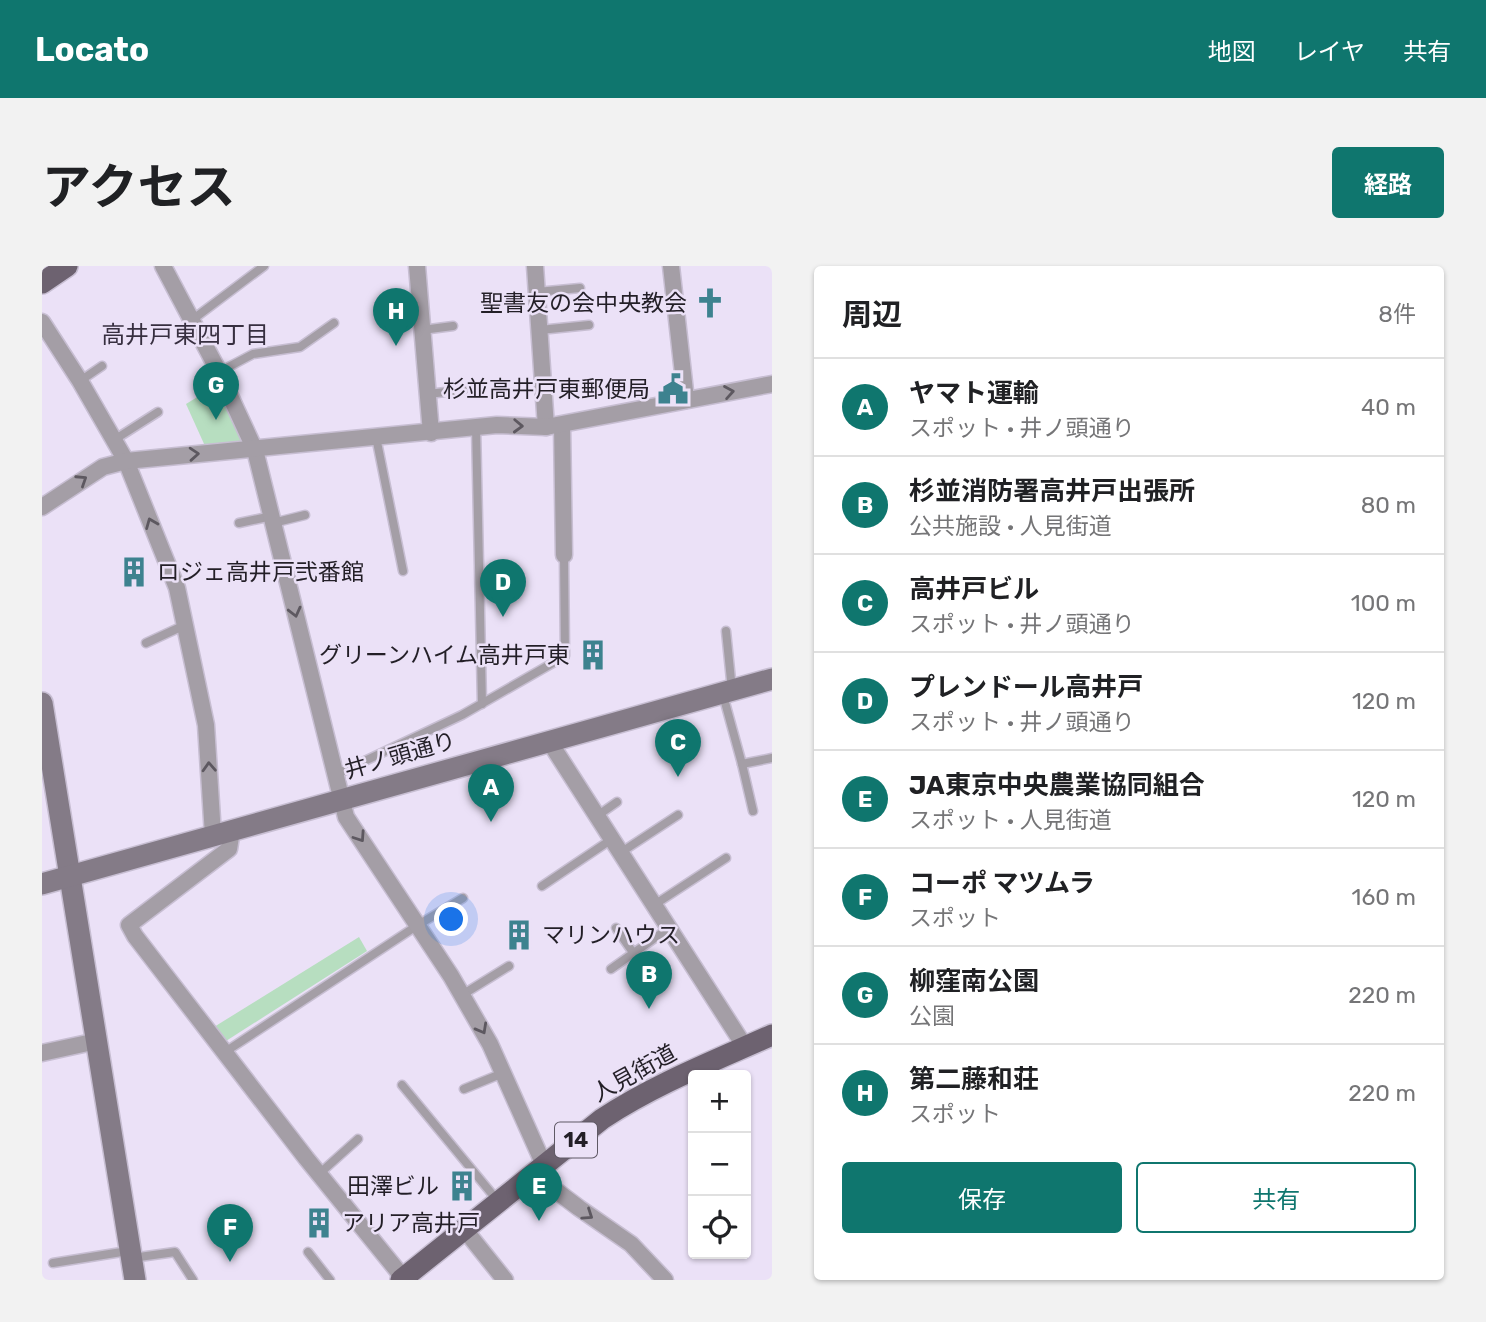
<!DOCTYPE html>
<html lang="ja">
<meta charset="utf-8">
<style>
body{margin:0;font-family:Rubik,"Noto Sans JP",sans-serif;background:#f2f2f2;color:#202124}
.controls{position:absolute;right:21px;bottom:21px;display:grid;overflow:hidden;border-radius:7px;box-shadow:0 2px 5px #0004}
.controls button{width:63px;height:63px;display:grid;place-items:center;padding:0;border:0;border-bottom:2px solid #e0e0e0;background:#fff;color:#202124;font:35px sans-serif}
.you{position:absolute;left:410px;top:654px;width:24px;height:24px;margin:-18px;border:5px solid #fff;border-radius:50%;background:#1a73e8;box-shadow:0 0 0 10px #1a73e833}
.badge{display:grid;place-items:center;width:46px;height:46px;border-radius:50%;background:#0f766e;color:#fff;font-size:23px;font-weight:700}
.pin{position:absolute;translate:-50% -58px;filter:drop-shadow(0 2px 4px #0008)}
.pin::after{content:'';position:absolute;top:37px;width:24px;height:21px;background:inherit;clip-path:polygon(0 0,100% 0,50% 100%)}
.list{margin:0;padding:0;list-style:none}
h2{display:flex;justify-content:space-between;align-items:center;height:91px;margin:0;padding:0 28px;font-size:30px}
h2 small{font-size:23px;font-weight:400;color:#757577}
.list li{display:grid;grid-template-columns:46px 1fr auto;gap:21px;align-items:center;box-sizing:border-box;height:98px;padding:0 28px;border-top:2px solid #e0e0e0}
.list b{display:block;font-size:26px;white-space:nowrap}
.list p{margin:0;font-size:23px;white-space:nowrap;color:#757577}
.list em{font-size:23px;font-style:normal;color:#757577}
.actions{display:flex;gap:14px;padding:21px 28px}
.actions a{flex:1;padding:16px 0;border:2px solid #0f766e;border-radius:7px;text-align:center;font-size:24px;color:#0f766e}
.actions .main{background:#0f766e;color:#fff}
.icon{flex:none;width:38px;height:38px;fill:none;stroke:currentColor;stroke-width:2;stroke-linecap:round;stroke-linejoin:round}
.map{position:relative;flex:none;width:730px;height:1014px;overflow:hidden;border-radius:7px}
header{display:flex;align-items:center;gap:42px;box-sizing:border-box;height:98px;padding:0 35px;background:#0f766e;color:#fff}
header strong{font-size:33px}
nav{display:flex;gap:38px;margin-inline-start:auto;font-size:24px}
.intro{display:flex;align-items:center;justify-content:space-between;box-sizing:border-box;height:168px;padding:0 42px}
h1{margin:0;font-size:49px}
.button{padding:18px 32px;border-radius:7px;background:#0f766e;color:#fff;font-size:24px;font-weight:700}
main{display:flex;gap:42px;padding:0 42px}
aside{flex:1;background:#fff;border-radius:7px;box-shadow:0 2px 5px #0004}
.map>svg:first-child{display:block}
.green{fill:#b7dec0}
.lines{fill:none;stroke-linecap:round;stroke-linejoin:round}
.lane-casing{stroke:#c7bed2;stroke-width:11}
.street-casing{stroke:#c7bed2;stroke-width:19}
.secondary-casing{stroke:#c7bed2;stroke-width:24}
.primary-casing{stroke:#c7bed2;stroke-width:24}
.lane{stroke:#a49ea6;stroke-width:8}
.street{stroke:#a49ea6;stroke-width:16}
.secondary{stroke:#847b87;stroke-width:21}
.primary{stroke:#6d6270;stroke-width:21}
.oneway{stroke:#5d5860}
.labels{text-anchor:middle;stroke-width:5;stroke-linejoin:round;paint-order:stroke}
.shield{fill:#ebe1f7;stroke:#5f5965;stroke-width:2}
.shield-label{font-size:21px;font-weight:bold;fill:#231f27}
.poi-label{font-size:23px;fill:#231f27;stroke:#ebe1f7;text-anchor:end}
.street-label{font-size:23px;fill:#231f27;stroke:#ebe1f7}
.neighbourhood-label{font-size:24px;fill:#372f40;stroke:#ebe1f7}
</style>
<header>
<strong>Locato</strong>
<nav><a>地図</a><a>レイヤ</a><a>共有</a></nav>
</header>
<div class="intro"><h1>アクセス</h1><a class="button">経路</a></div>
<main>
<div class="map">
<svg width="730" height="1014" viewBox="0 0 730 1014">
<rect width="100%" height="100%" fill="#ebe1f7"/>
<g class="green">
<path d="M 178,117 L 202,177 L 163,180 L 144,138 Z"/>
<path d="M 317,671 L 325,685 L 184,775 L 172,761 Z"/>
</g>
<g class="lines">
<g class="lane-casing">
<g id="lane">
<path d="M 495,26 L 538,22"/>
<path d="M 150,54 L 222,0"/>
<path d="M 380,64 L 411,60"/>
<path d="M 498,64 L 547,59"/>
<path d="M 177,106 L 211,88 L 258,81 L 292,57"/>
<path d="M 38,115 L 60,100"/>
<path d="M 386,128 L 421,124"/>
<path d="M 434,161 L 440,438"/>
<path d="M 334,171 L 361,305"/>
<path d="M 72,174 L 116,146"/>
<path d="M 197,257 L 230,250"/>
<path d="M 231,257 L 263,249"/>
<path d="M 684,365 L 690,424"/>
<path d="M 104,377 L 143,359"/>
<path d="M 681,429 L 700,498"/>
<path d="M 293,509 L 420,449 L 523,390 L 522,289"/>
<path d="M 711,545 L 700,498 L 730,492"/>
<path d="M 555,550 L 575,536"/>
<path d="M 578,587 L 636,549"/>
<path d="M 500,620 L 570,573"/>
<path d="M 612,639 L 684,592"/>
<path d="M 574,662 L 592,688"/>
<path d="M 569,703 L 627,662"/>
<path d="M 420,729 L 467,700"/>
<path d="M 183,786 L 376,659 L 421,632"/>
<path d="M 360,819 L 455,934"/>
<path d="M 422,823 L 461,807"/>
<path d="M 277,908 L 316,873"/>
<path d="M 266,986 L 288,1014"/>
<path d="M 90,992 L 133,986 L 151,1014"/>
<path d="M 11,997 L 86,985"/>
</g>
</g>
<g class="street-casing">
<g id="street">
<path d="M 121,0 L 177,106 L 213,184 L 304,551 L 409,710 L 448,778 L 498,890 L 505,897"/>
<path d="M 375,0 L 389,167"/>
<path d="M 493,0 L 504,161"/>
<path d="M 629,0 L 644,134"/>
<path d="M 0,56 L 38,115 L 84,195 L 135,322 L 164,459 L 171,569"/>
<path d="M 520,159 L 522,289"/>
<path d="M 0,241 L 61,201 L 84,195 L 455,159 L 504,161 L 730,118"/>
<path d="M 507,475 L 703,781"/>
<path d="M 190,564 L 187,583 L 87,659 L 93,670 L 264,892 L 363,1014"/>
<path d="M 0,787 L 55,775"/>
<path d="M 492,908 L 537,942 L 589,978 L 623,1014"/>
<path d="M 423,964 L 463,1014"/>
</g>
</g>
<g class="secondary-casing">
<g id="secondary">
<path d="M 0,437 L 93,1014"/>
<path d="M 0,618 L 730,413"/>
</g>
</g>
<g class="primary-casing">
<g id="primary">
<path d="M 0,17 L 25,0"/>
<path d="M 359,1014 L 560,853 C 613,818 672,795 730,769"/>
</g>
</g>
<use href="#lane" class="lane"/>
<use href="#street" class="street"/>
<use href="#secondary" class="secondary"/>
<use href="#primary" class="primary"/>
</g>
<defs><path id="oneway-chevron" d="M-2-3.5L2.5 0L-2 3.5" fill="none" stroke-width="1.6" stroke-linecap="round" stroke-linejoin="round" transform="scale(1.75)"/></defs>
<g class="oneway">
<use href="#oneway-chevron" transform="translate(687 126) rotate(-10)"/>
<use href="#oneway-chevron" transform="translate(476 160) rotate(2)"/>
<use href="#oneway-chevron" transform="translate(152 188) rotate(-4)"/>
<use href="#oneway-chevron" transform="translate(40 214) rotate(-33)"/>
<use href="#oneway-chevron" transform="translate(109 257) rotate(-112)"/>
<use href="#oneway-chevron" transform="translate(253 346) rotate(76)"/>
<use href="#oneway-chevron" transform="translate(167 501) rotate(-93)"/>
<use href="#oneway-chevron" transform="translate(318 571) rotate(56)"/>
<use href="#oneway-chevron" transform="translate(440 763) rotate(61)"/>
<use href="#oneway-chevron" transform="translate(546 949) rotate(34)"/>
</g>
<defs>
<g id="church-bare" transform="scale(2.415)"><path d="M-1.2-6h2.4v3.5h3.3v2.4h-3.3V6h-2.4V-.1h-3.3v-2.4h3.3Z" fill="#3d828f" stroke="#ebe1f7" stroke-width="2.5" paint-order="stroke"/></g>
<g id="civic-bare" transform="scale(2.415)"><path d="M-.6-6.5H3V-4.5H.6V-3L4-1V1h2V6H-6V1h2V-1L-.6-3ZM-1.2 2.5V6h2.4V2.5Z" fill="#3d828f" stroke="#ebe1f7" stroke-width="2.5" paint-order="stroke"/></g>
<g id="building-bare" transform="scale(2.415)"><path d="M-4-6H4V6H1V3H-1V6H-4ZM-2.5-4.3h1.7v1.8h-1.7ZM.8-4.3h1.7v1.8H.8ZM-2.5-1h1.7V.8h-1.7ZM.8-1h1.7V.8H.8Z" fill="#3d828f" stroke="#ebe1f7" stroke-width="2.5" paint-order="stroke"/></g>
</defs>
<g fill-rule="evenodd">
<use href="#church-bare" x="668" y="37"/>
<use href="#civic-bare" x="631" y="123"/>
<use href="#building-bare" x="92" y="306"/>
<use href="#building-bare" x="551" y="389"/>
<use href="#building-bare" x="477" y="669"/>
<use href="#building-bare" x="420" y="920"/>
<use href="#building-bare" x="277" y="957"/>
</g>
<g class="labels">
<rect class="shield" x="513" y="856.5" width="42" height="35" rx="5"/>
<g class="shield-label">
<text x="534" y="881">14</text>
</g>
<g class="poi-label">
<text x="645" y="45">聖書友の会中央教会</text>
<text x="608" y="131">杉並高井戸東郵便局</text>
<text x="115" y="314" text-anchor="start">ロジェ高井戸弐番館</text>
<text x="528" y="397">グリーンハイム高井戸東</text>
<text x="500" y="677" text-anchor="start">マリンハウス</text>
<text x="397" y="928">田澤ビル</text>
<text x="300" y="965" text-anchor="start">アリア高井戸</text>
</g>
<g class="street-label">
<text transform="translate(358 489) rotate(-16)" y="8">井ノ頭通り</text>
<text transform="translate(592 807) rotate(-29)" y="8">人見街道</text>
</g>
<g class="neighbourhood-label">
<text x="143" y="77">高井戸東四丁目</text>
</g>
</g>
</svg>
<div class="controls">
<button>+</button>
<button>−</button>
<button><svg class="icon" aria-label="locate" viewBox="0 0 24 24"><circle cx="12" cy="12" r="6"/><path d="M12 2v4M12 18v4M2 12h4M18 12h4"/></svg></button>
</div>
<div class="you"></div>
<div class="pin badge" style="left:449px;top:556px">A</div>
<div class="pin badge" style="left:607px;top:743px">B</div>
<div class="pin badge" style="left:636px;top:511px">C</div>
<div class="pin badge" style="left:461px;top:351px">D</div>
<div class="pin badge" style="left:497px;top:955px">E</div>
<div class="pin badge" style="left:188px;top:996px">F</div>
<div class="pin badge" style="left:174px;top:154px">G</div>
<div class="pin badge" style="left:354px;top:80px">H</div>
</div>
<aside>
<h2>周辺<small>8件</small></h2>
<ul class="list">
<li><span class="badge">A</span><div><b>ヤマト運輸</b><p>スポット · 井ノ頭通り</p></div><em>40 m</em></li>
<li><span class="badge">B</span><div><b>杉並消防署高井戸出張所</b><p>公共施設 · 人見街道</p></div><em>80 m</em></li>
<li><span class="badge">C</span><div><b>高井戸ビル</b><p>スポット · 井ノ頭通り</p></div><em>100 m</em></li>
<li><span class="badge">D</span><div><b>プレンドール高井戸</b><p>スポット · 井ノ頭通り</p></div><em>120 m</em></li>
<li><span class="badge">E</span><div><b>JA東京中央農業協同組合</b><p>スポット · 人見街道</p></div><em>120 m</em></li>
<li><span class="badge">F</span><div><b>コーポ マツムラ</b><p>スポット</p></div><em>160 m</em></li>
<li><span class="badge">G</span><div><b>柳窪南公園</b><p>公園</p></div><em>220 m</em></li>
<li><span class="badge">H</span><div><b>第二藤和荘</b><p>スポット</p></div><em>220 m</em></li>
</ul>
<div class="actions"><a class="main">保存</a><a>共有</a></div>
</aside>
</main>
